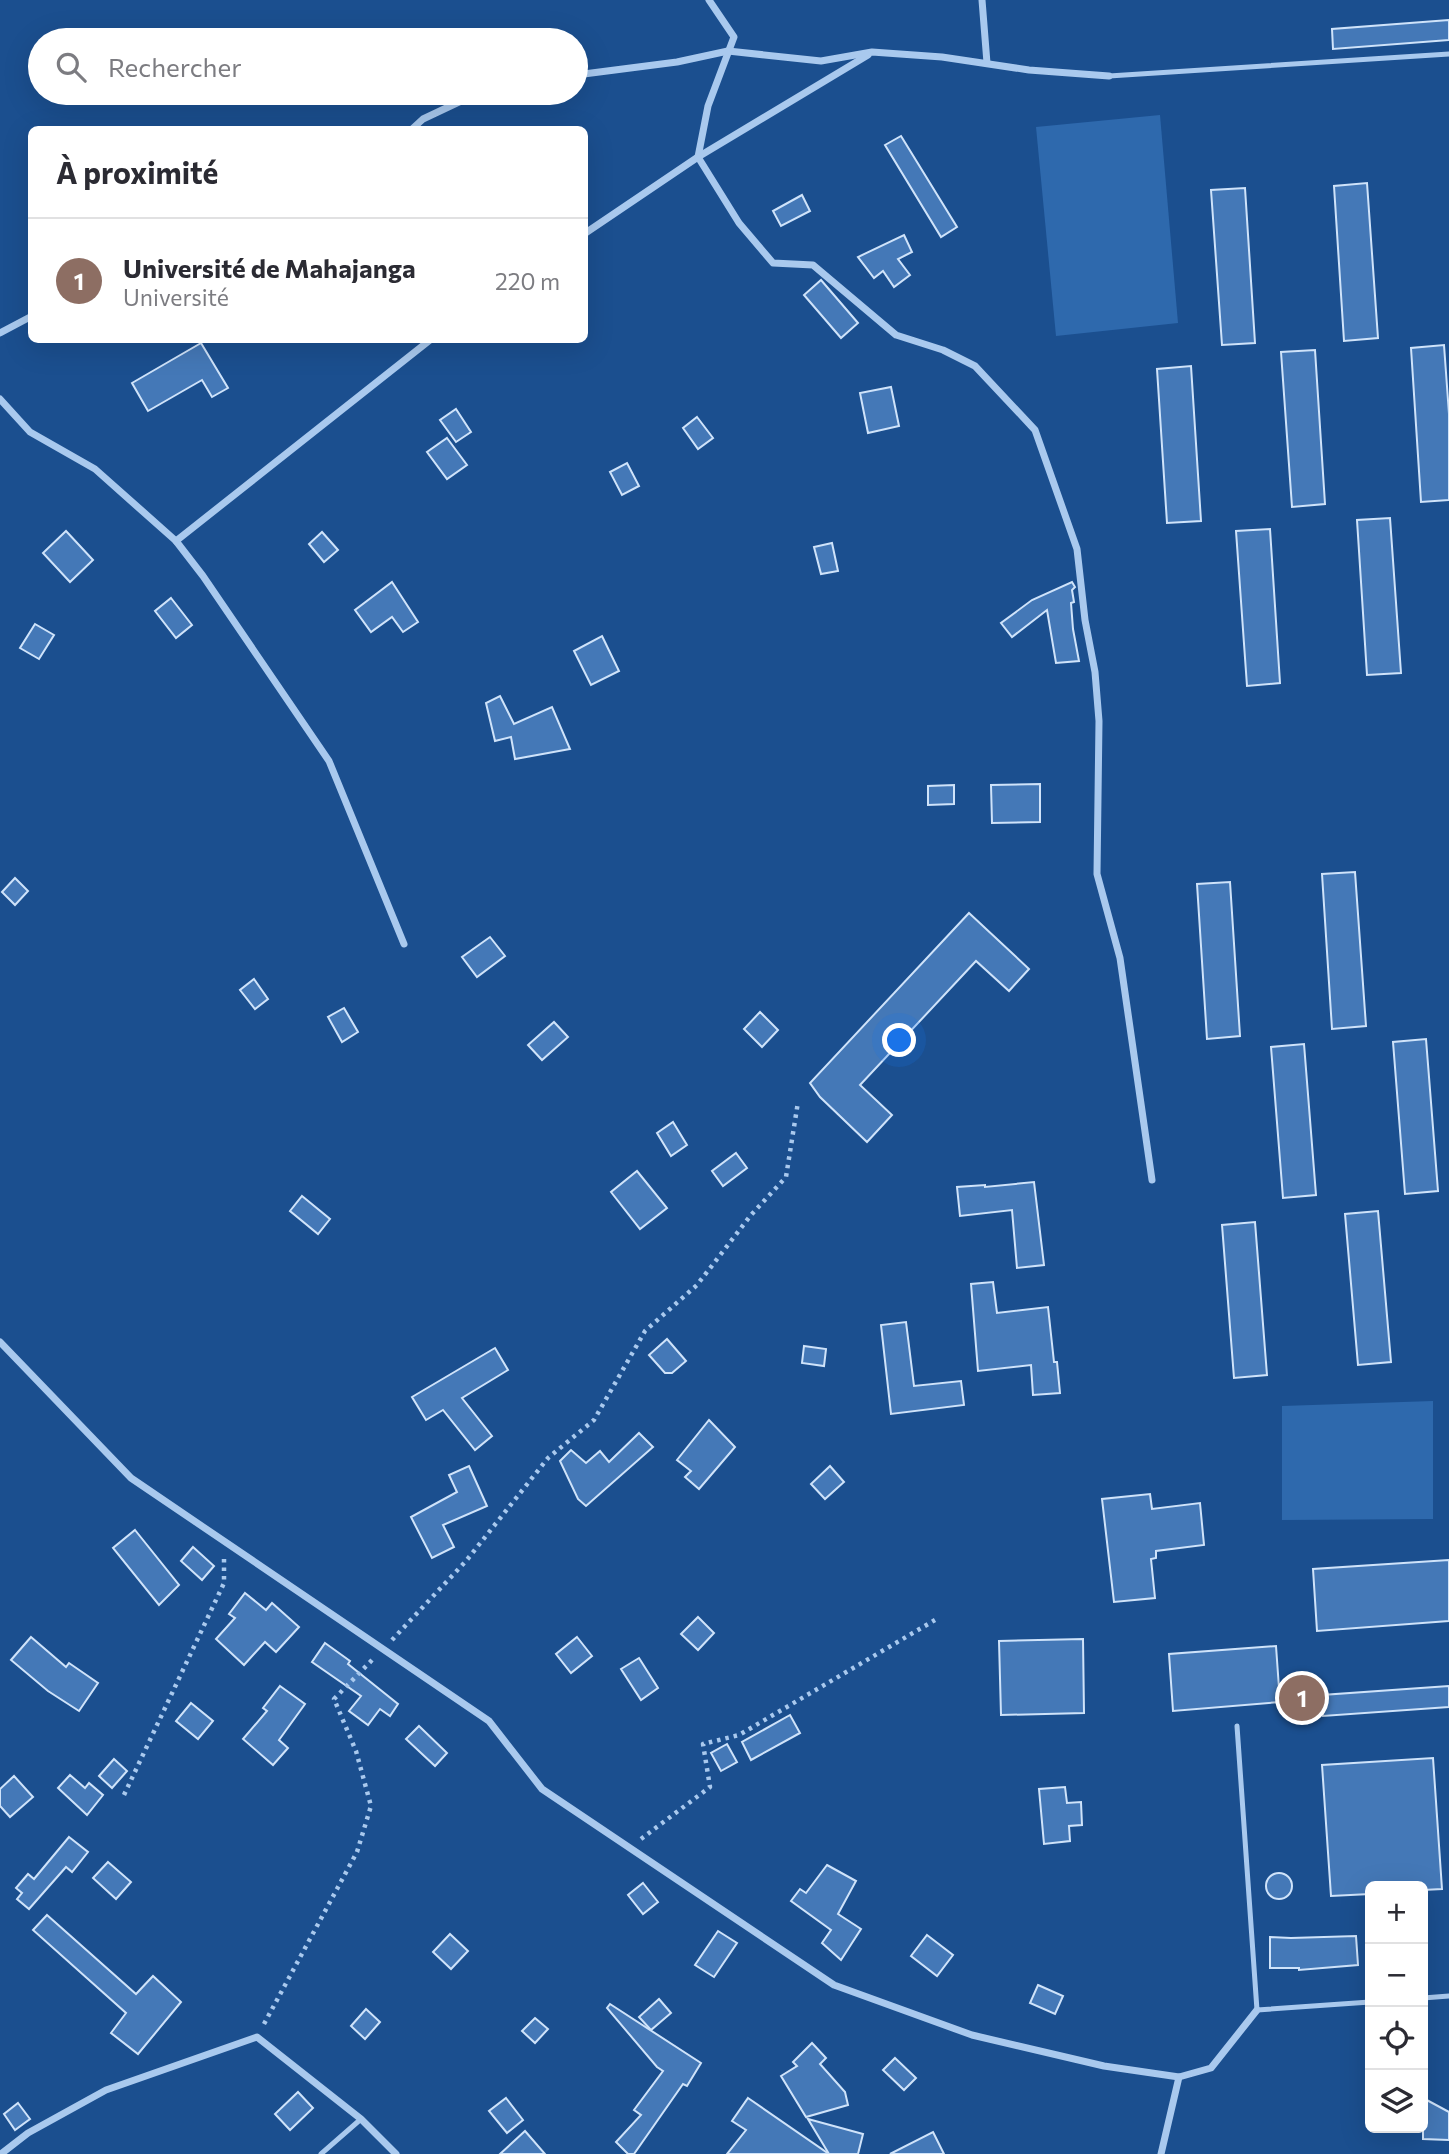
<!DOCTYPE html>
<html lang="fr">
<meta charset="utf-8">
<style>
body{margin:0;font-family:Commissioner,sans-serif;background:#f7f7f7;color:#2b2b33}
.controls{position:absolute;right:21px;bottom:21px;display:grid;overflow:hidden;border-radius:10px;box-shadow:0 7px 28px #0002}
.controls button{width:63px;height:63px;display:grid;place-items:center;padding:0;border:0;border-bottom:2px solid #e1e1e2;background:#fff;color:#2b2b33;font:35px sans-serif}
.you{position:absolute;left:900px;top:1041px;width:24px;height:24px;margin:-18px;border:5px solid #fff;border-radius:50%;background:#1a73e8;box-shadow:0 0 0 10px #1a73e833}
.badge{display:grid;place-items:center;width:46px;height:46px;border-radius:50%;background:#0f766e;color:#fff;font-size:23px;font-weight:700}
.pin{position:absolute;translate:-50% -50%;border:4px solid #fff;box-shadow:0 2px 7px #0006}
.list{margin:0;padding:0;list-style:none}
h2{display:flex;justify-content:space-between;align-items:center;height:91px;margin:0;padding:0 28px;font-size:30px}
h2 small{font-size:23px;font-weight:400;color:#7c7c81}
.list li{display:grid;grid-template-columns:46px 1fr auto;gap:21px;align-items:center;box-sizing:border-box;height:126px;padding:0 28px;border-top:2px solid #e1e1e2}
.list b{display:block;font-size:26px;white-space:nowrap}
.list p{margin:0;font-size:23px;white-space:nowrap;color:#7c7c81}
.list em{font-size:23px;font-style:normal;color:#7c7c81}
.icon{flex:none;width:38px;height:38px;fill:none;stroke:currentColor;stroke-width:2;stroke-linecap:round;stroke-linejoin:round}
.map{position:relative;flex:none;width:1449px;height:2154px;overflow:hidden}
.search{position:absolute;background:#fff;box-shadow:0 7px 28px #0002;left:28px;top:28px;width:560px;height:77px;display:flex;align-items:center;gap:18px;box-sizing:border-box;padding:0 24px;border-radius:38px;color:#7c7c81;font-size:26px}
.panel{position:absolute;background:#fff;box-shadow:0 7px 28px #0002;left:28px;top:126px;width:560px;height:217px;border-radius:10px}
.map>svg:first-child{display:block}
.green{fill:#2e69ad}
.building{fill:#4478b7;stroke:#cfe3fa;stroke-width:2}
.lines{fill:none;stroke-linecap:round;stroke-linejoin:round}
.path{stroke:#a9c9ee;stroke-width:4.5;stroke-dasharray:3.5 5;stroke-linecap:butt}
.service{stroke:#a9c9ee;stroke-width:5}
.minor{stroke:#a9c9ee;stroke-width:7}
</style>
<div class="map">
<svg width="1449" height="2154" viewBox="0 0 1449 2154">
<rect width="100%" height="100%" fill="#1b4f8f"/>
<g class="green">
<path d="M 1160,115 L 1178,323 L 1056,336 L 1036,127 Z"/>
<path d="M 1433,1401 L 1433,1519 L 1282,1520 L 1282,1406 Z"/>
</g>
<g class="building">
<path d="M 1449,20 L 1449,40 L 1333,49 L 1332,29 Z"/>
<path d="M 901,136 L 957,227 L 941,237 L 885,145 Z"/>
<path d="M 1367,183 L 1378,338 L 1344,341 L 1334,186 Z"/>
<path d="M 1245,188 L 1255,343 L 1222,345 L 1211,190 Z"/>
<path d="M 802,195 L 810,211 L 781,226 L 773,211 Z"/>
<path d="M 904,235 L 912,252 L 898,259 L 910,275 L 894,287 L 883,271 L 874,278 L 858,257 Z"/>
<path d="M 821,280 L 858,323 L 841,338 L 804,295 Z"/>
<path d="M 201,343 L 228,388 L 212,397 L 202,380 L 148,411 L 132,383 Z"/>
<path d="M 1444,345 L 1449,414 L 1449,500 L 1421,502 L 1411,348 Z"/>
<path d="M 1315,350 L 1325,504 L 1292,507 L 1281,352 Z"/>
<path d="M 1191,366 L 1201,521 L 1167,523 L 1157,369 Z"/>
<path d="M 891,387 L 899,426 L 868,433 L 860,393 Z"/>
<path d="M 456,409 L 471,432 L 456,442 L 440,420 Z"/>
<path d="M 697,417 L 713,438 L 698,449 L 683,428 Z"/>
<path d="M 447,438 L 467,465 L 447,479 L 427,452 Z"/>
<path d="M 627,463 L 639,486 L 622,495 L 610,472 Z"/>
<path d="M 1390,518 L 1401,673 L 1367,675 L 1357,520 Z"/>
<path d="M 1270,529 L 1280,683 L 1247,686 L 1236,531 Z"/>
<path d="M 66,531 L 93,560 L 70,582 L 43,553 Z"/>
<path d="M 322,532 L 338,550 L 324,562 L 309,544 Z"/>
<path d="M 832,543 L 838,571 L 821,574 L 814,547 Z"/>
<path d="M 392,582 L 418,622 L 403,632 L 392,617 L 371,632 L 355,610 Z"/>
<path d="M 1072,582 L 1075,587 L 1072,590 L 1074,602 L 1071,603 L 1073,629 L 1079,661 L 1056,663 L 1047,610 L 1012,637 L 1001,623 L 1032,600 Z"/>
<path d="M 171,598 L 192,625 L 176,638 L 155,611 Z"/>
<path d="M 35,624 L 54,635 L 39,659 L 20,648 Z"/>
<path d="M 602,636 L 619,671 L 591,685 L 574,651 Z"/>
<path d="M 500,696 L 514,724 L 552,707 L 570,749 L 515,759 L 511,737 L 495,741 L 486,703 Z"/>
<path d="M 1040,784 L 1040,822 L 992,823 L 991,785 Z"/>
<path d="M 954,785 L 954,804 L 928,805 L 928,786 Z"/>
<path d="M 1355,872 L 1366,1026 L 1332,1029 L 1322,874 Z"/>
<path d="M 15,878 L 28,891 L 15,905 L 2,892 Z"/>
<path d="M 1230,882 L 1240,1036 L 1207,1039 L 1197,884 Z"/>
<path d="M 969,913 L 1029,969 L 1009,991 L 976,961 L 860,1085 L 892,1115 L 867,1142 L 820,1097 L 810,1083 Z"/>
<path d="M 490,937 L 505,956 L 477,977 L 462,957 Z"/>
<path d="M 254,979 L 268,999 L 255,1009 L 240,990 Z"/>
<path d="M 344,1008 L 358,1032 L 342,1042 L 328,1017 Z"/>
<path d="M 760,1012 L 778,1030 L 762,1047 L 744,1029 Z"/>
<path d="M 554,1022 L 568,1037 L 542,1060 L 528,1045 Z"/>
<path d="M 1426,1039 L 1438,1191 L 1405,1194 L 1393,1042 Z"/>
<path d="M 1304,1044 L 1316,1195 L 1283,1198 L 1271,1047 Z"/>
<path d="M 673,1122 L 687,1145 L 671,1156 L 657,1133 Z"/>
<path d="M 736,1153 L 747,1168 L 723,1186 L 712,1171 Z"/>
<path d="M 637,1171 L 667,1208 L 640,1229 L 611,1192 Z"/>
<path d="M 1034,1182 L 1044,1265 L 1017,1268 L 1012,1210 L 960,1216 L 957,1187 L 985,1185 L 985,1187 Z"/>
<path d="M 302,1196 L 330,1219 L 318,1234 L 290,1211 Z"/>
<path d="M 1378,1211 L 1391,1362 L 1358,1365 L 1345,1214 Z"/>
<path d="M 1255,1222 L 1267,1375 L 1234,1378 L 1222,1225 Z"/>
<path d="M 993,1282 L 997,1313 L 1048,1307 L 1054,1362 L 1057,1362 L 1060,1393 L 1033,1395 L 1031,1365 L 978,1371 L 971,1284 Z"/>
<path d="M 906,1322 L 914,1386 L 961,1381 L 964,1405 L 891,1414 L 881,1325 Z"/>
<path d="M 667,1339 L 686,1361 L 672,1373 L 665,1373 L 649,1355 Z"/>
<path d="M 804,1346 L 826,1349 L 824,1366 L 802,1363 Z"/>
<path d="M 495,1348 L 508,1370 L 462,1398 L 492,1436 L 475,1450 L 443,1410 L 426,1420 L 412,1397 Z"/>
<path d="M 709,1420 L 735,1447 L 699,1489 L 685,1477 L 691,1471 L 677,1460 Z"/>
<path d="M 639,1433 L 653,1447 L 586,1506 L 578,1499 L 560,1461 L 571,1450 L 586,1463 L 600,1451 L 609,1462 Z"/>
<path d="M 469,1466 L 487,1506 L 443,1525 L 454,1547 L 432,1558 L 411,1517 L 457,1492 L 449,1475 Z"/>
<path d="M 830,1466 L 844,1482 L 825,1499 L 811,1484 Z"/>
<path d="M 1150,1494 L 1152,1509 L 1200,1503 L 1204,1545 L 1156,1551 L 1156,1558 L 1151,1559 L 1155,1598 L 1114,1602 L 1102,1499 Z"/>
<path d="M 135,1530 L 179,1585 L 159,1605 L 113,1548 Z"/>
<path d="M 193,1547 L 214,1566 L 202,1580 L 181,1561 Z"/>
<path d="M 1449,1560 L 1449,1621 L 1317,1631 L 1313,1569 Z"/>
<path d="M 245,1593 L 266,1610 L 272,1603 L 299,1627 L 276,1652 L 265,1642 L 244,1665 L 216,1639 L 235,1618 L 229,1614 Z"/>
<path d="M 698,1617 L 714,1633 L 698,1650 L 681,1634 Z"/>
<path d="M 31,1637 L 66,1667 L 69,1663 L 98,1683 L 79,1711 L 48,1691 L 11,1660 Z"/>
<path d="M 577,1637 L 592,1656 L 571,1673 L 556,1654 Z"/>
<path d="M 1083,1639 L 1084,1713 L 1001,1715 L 999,1641 Z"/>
<path d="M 325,1643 L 350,1661 L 348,1664 L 398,1704 L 390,1716 L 380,1709 L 368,1725 L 349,1711 L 361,1696 L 312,1662 Z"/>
<path d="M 1276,1646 L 1280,1702 L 1173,1711 L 1169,1654 Z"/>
<path d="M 639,1658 L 658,1688 L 641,1700 L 621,1669 Z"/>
<path d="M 280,1686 L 305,1704 L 279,1740 L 288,1748 L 273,1765 L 243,1739 L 267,1711 L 263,1708 Z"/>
<path d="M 1449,1686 L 1449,1707 L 1323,1716 L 1322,1695 Z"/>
<path d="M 191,1703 L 213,1721 L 198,1739 L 176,1721 Z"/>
<path d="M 790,1715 L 800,1733 L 751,1760 L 742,1742 Z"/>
<path d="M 419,1726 L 447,1753 L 435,1766 L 406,1739 Z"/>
<path d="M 727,1744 L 737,1762 L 721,1771 L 711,1753 Z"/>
<path d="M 1433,1758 L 1442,1889 L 1423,1890 L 1423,1886 L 1370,1886 L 1370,1894 L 1331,1896 L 1322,1765 Z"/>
<path d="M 114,1759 L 127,1771 L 112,1788 L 99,1776 Z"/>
<path d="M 70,1775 L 85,1788 L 89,1783 L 103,1795 L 87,1815 L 58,1788 Z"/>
<path d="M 14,1776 L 33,1797 L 10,1817 L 0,1806 L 0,1789 Z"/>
<path d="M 1065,1787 L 1067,1803 L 1081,1802 L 1082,1825 L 1069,1826 L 1070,1841 L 1044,1844 L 1039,1789 Z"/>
<path d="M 69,1837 L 88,1852 L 72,1872 L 66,1867 L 29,1909 L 17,1899 L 22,1893 L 16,1888 L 28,1874 L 34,1879 Z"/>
<path d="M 108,1862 L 131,1882 L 116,1899 L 93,1878 Z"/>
<path d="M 827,1865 L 856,1881 L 838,1914 L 861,1929 L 841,1960 L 822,1943 L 831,1930 L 791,1901 L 800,1889 L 806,1893 Z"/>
<circle cx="1279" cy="1886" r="13"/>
<path d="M 643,1883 L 658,1902 L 643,1914 L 628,1895 Z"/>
<path d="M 47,1915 L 136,1994 L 153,1976 L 181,2002 L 138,2054 L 111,2033 L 126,2013 L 33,1930 Z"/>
<path d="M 718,1931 L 737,1943 L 714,1977 L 695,1965 Z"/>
<path d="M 450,1934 L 468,1951 L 451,1969 L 433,1952 Z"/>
<path d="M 927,1935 L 953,1955 L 937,1976 L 911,1956 Z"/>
<path d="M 1356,1936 L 1358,1965 L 1299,1970 L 1299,1968 L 1270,1968 L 1270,1937 L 1291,1938 Z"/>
<path d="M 1038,1985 L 1063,1996 L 1055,2014 L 1030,2003 Z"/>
<path d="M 659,1999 L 671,2013 L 651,2030 L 639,2017 Z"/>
<path d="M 610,2004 L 701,2063 L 687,2086 L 683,2084 L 634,2154 L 628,2154 L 616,2142 L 641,2115 L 634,2110 L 663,2071 L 657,2067 L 607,2008 Z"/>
<path d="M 366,2009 L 380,2022 L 365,2039 L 351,2026 Z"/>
<path d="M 535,2018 L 548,2029 L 535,2043 L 522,2031 Z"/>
<path d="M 812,2043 L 826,2058 L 820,2064 L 845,2092 L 848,2105 L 806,2117 L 781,2076 L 797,2066 L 793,2062 Z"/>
<path d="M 895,2058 L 916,2078 L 904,2090 L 883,2070 Z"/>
<path d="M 298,2092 L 313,2108 L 290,2130 L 275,2114 Z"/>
<path d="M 506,2098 L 523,2120 L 507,2133 L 489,2111 Z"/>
<path d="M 748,2098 L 829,2154 L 727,2154 L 746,2130 L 732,2121 Z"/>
<path d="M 1423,2098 L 1449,2112 L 1449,2140 L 1423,2139 Z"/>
<path d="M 18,2103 L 30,2119 L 15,2130 L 4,2114 Z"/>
<path d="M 808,2119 L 863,2134 L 858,2154 L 829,2154 Z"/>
<path d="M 525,2131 L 545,2154 L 500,2154 Z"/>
<path d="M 933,2132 L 944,2154 L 890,2154 Z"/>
</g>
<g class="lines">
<g class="path">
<path d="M 392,1640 L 466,1561 L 548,1458 L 594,1420 L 645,1331 L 697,1285 L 751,1215 L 786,1177 L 798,1102"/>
<path d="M 124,1795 L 224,1583 L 224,1559"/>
<path d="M 641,1839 L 710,1787 L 703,1744 L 739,1735 L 935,1620"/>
<path d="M 264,2024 L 357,1852 L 371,1806 L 356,1751 L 334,1699 L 374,1658"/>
</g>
<g class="service">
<path d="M 1109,76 L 1449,54"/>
<path d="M 1237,1726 L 1257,2010 L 1370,2002"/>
<path d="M 1423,1998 L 1449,1996"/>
<path d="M 321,2154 L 361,2119"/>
</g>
<g class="minor">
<path d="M 709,0 L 734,37 L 708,106 L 698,157 L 739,223 L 773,263 L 813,265 L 896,335 L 943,350 L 975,366 L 1035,430 L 1077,549 L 1085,620 L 1095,672 L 1099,721 L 1097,874 L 1120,958 L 1152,1180"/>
<path d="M 982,0 L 987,63"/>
<path d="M 576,75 L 677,62 L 728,51 L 821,61 L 872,52 L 942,57 L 1029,70 L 1109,76"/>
<path d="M 411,130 L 423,119 L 478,93"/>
<path d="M 584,234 L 698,157 L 868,55"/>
<path d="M 0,333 L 32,316"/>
<path d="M 0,399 L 30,432 L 95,469 L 176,541 L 203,576 L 329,761 L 404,944"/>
<path d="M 176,541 L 430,340"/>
<path d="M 0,1342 L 131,1478 L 489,1721 L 542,1789 L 834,1985 L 972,2035 L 1104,2066 L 1179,2077"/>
<path d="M 1,2154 L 28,2133 L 106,2090 L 257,2037 L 361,2119 L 396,2154"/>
<path d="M 1161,2154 L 1179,2077 L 1211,2068 L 1257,2010"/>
</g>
</g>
</svg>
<div class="controls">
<button>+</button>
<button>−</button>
<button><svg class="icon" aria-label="locate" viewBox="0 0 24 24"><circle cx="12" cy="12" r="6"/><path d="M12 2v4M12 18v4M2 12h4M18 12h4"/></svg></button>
<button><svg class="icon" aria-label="layers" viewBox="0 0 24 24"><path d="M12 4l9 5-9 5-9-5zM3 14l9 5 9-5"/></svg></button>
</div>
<div class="you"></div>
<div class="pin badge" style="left:1302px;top:1698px;background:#8d6e63">1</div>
<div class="search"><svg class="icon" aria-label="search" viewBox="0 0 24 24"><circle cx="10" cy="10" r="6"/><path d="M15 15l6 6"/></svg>Rechercher</div>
<section class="panel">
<h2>À proximité<small></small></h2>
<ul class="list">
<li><span class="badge" style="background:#8d6e63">1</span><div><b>Université de Mahajanga</b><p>Université</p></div><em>220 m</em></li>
</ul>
</section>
</div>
